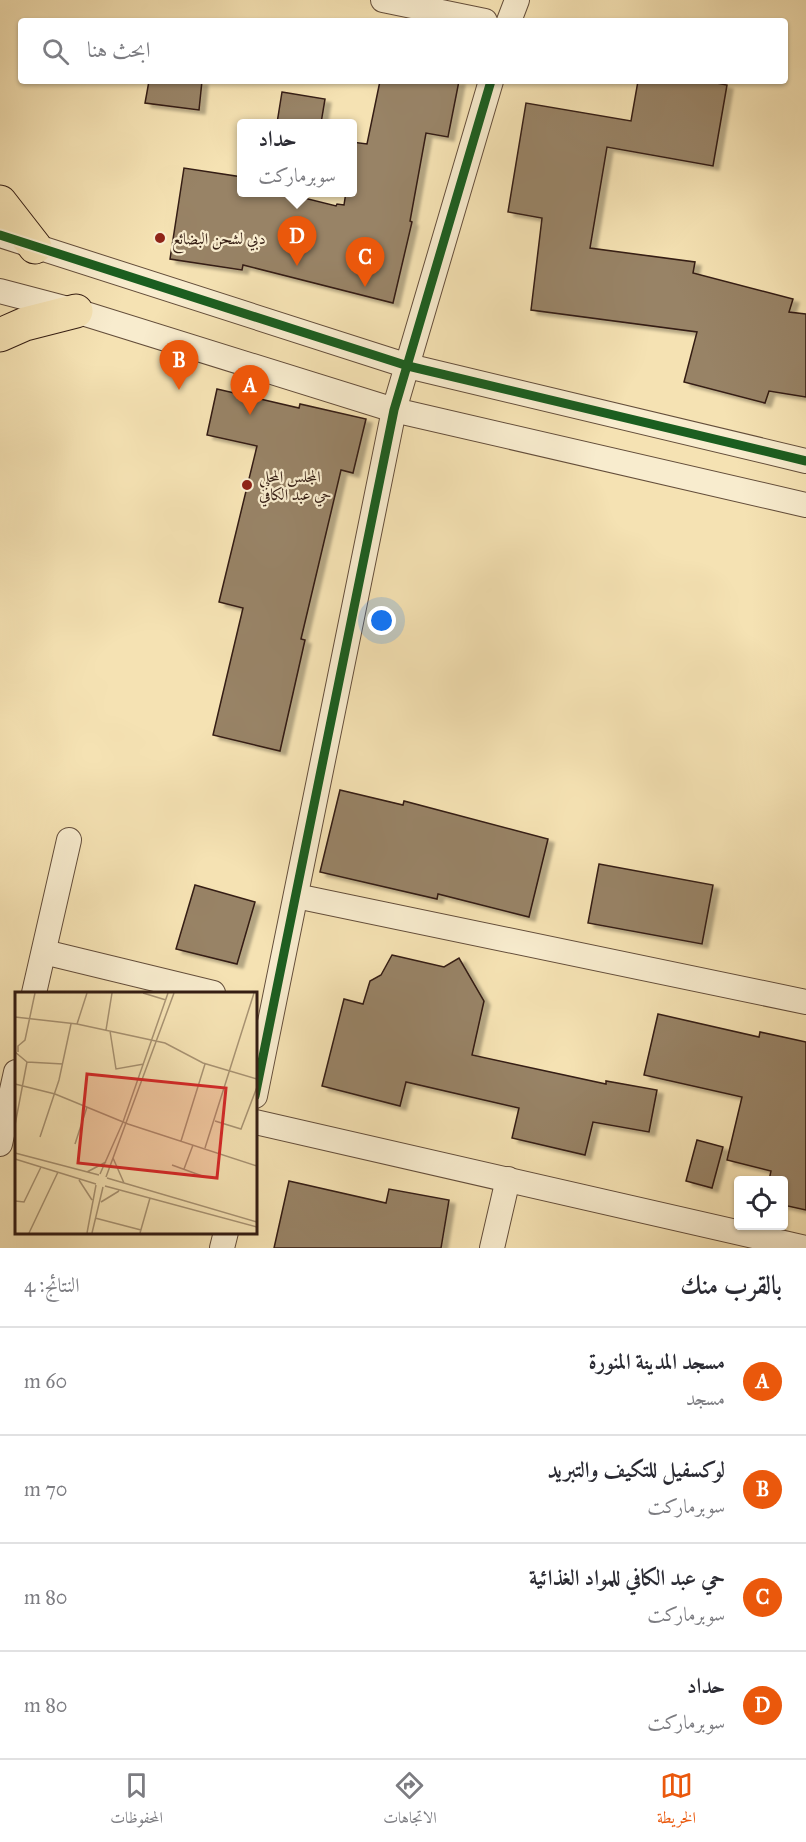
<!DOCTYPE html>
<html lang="ar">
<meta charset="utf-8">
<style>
body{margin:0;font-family:"IM FELL Great Primer",Amiri,serif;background:#f2f2f3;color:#2b2b33;direction:rtl}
.controls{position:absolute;right:18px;bottom:18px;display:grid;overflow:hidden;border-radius:6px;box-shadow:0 2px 4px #0004}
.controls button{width:54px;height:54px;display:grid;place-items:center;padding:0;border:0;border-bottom:2px solid #e1e1e2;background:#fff;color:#2b2b33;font:30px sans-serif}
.you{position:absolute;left:382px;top:621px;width:21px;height:21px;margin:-15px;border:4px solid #fff;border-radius:50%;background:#1a73e8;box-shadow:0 0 0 9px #1a73e833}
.badge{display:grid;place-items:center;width:39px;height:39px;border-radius:50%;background:#ea580c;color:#fff;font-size:20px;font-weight:700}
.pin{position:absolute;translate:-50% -50px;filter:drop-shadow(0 2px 3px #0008)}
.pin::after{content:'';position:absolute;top:32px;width:21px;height:18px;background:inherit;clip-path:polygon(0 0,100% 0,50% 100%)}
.popup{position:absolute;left:237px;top:119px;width:120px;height:78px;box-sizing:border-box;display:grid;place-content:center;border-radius:6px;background:#fff;filter:drop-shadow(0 2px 4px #0005);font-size:20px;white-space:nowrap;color:#7c7c81}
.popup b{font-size:22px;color:#2b2b33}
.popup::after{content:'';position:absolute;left:50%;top:100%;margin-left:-12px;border:12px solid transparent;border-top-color:#fff}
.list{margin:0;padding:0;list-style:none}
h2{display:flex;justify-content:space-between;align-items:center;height:78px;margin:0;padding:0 24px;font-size:26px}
h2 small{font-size:20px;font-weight:400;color:#7c7c81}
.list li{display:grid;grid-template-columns:39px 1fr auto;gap:18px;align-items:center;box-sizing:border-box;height:108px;padding:0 24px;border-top:2px solid #e1e1e2}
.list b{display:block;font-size:22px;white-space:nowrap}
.list p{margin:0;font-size:20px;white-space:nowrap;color:#7c7c81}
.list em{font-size:20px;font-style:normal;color:#7c7c81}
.icon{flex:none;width:33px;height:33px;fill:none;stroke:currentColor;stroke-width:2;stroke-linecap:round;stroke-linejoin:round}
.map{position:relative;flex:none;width:806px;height:1248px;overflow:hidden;direction:ltr}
.search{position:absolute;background:#fff;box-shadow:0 2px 4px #0004;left:18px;right:18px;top:18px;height:66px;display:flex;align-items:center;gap:15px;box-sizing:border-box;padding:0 21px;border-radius:6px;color:#7c7c81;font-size:22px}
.sheet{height:510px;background:#fff}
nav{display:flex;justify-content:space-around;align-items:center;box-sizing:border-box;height:84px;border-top:2px solid #e1e1e2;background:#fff;font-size:16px;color:#7c7c81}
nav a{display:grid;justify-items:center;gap:3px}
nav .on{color:#ea580c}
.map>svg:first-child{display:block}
.building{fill:#988366;stroke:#341d13;stroke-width:1.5;filter:url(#shadow)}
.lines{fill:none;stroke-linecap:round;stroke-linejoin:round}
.minor-casing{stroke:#644e3b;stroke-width:26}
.primary-casing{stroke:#341d13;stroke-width:35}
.minor{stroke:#f8ecce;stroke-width:24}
.primary{stroke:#f5e2b3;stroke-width:33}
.cycleway-casing{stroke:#f8ecce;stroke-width:13}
.cycleway{stroke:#1b5e20;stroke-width:9}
.poi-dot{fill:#8f2418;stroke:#f8ecce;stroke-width:2}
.labels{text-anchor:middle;stroke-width:4.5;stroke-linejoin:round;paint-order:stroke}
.poi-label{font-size:16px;fill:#341d13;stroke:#f8ecce;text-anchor:start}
.inset-road{fill:none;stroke:#a89373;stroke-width:1.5}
.view{fill:#d62828;fill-opacity:0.15;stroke:#d62828;stroke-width:3}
.inset-edge{fill:none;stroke:#341d13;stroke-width:3}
</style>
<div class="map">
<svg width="806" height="1248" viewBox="0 0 806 1248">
<defs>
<filter id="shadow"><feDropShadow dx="6" dy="4" stdDeviation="1.5" flood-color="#0004"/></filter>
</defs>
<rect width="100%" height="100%" fill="#f5e2b3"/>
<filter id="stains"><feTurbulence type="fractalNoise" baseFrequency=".00333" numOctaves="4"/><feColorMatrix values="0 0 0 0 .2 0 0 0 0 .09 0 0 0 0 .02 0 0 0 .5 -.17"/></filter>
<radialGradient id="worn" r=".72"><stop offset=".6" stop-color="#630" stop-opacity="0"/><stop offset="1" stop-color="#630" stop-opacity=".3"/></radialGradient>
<g class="building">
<path d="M 149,81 L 202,81 L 199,110 L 145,103 Z"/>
<path d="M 380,81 L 459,81 L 448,137 L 426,133 L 410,221 L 412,222 L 393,303 L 243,265 L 242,270 L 170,259 L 184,168 L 242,177 L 242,192 L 280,192 L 336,206 L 337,204 L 344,205 L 346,192 L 352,192 L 352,142 L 367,144 Z"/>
<path d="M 638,81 L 706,81 L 727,85 L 713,166 L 607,147 L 590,248 L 695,262 L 693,273 L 793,299 L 789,312 L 806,314 L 806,397 L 769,391 L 765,403 L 684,382 L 697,332 L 531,310 L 542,218 L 508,212 L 526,103 L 631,121 Z"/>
<path d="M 282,92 L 325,99 L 321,123 L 277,123 Z"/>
<path d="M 217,389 L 299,408 L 300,404 L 366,419 L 353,473 L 341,470 L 301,639 L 305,640 L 280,751 L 213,735 L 243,608 L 219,602 L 257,446 L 207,435 Z"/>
<path d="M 340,790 L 403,805 L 404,801 L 548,839 L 529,917 L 438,894 L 437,899 L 320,872 Z"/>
<path d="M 599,864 L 713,885 L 702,944 L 588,923 Z"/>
<path d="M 195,885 L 255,902 L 237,964 L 176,949 Z"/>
<path d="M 392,955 L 444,967 L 459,958 L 484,1001 L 472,1055 L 606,1084 L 606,1081 L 657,1090 L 649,1132 L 593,1122 L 585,1155 L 512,1138 L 519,1108 L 406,1082 L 400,1106 L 322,1086 L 344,999 L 363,1004 L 370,981 L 381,975 Z"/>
<path d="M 658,1014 L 759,1037 L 760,1032 L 806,1042 L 806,1210 L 783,1205 L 783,1180 L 769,1180 L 771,1171 L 727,1160 L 742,1097 L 644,1075 Z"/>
<path d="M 697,1140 L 723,1147 L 712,1188 L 686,1181 Z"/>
<path d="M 289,1181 L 386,1203 L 389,1189 L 449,1200 L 441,1248 L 274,1248 Z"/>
</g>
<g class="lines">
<g class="minor-casing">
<g id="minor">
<path d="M 383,0 L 485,21"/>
<path d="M 509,21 L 517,0"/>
<path d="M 0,235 L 408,366 L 806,461"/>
<path d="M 0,291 L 76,311 L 394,410 L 806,505"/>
<path d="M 296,896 L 806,1002"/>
<path d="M 44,952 L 213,993"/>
<path d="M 34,993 L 69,840"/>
<path d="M 255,1096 L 394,410 L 491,81"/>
<path d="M 255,1122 L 806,1248"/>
<path d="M 0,1144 L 16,1072"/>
<path d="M 222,1248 L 226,1232"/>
<path d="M 492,1248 L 508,1179"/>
</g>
</g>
<g class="primary-casing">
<g id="primary">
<path d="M 0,202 L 35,247"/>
<path d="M 0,335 L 25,324 L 76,311"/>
</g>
</g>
<use href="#minor" class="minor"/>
<use href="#primary" class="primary"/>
<g class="cycleway-casing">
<g id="cycleway">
<path d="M 0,235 L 408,366 L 806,461"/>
<path d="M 255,1096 L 394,410 L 491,81"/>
</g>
</g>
<use href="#cycleway" class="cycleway"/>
</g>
<g class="poi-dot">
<circle cx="160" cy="238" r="6"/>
<circle cx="247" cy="485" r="6"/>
</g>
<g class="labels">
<g class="poi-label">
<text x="172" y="244">دبي لشحن البضائع</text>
<text x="259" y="482">المجلس المحلي<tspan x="259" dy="18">حي عبد الكافي</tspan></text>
</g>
</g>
<g transform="translate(15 992)">
<rect width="242" height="242" fill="#f5e2b3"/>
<path class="inset-road" d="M 128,1 L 151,8M 0,25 L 62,32 L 150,51 L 188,71 L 242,87M 62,32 L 72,1M 91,38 L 97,1M 95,39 L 101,77 L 129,72M 0,60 L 12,70 L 0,133M 3,60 L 3,54 L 10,48 L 20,1M 12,70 L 48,72M 0,92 L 40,102 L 113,132 L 242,174M 200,129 L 226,137 L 242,95M 25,145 L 44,88 L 56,32M 166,149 L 190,72M 60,152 L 72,115M 190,156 L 239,1M 0,161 L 84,183M 98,166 L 109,191M 0,167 L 81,192M 157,173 L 190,185M 169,177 L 178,153M 72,180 L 91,170M 85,182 L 108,130 L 153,1M 91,185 L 159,1M 92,186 L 242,230M 64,188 L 77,208M 90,194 L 242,235M 0,209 L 9,210 L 26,175M 86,210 L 104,199M 80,226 L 126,238M 14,241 L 43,180M 72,241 L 81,193M 77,241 L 88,195M 125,241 L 135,206"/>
<path class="view" d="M 72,82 L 211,96 L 202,186 L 63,171 Z"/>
<rect width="242" height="242" class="inset-edge"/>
</g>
<rect width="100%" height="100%" filter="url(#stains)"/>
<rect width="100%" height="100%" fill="url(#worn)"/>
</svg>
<div class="controls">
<button><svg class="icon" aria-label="locate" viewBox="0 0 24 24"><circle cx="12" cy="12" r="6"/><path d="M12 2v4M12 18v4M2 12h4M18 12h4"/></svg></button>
</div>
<div class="you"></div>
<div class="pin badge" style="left:250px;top:415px">A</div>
<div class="pin badge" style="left:179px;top:390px">B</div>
<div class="pin badge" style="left:365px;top:287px">C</div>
<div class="pin badge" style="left:297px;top:266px">D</div>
<div class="popup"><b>حداد</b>سوبرماركت</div>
<div class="search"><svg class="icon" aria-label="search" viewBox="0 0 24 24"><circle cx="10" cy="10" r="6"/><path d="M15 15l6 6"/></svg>ابحث هنا</div>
</div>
<section class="sheet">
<h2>بالقرب منك<small>النتائج: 4</small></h2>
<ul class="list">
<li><span class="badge">A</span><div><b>مسجد المدينة المنورة</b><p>مسجد</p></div><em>60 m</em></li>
<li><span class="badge">B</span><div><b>لوكسفيل للتكيف والتبريد</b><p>سوبرماركت</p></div><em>70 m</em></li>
<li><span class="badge">C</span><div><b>حي عبد الكافي للمواد الغذائية</b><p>سوبرماركت</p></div><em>80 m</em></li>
<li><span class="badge">D</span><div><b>حداد</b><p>سوبرماركت</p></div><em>80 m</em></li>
</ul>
</section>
<nav>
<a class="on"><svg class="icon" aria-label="map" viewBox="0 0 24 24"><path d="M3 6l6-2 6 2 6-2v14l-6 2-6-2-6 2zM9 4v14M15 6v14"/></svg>الخريطة</a>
<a><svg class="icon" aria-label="directions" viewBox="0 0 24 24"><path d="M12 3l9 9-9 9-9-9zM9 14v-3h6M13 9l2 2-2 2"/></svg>الاتجاهات</a>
<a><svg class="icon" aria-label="saved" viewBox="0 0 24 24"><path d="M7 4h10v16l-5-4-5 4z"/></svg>المحفوظات</a>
</nav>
